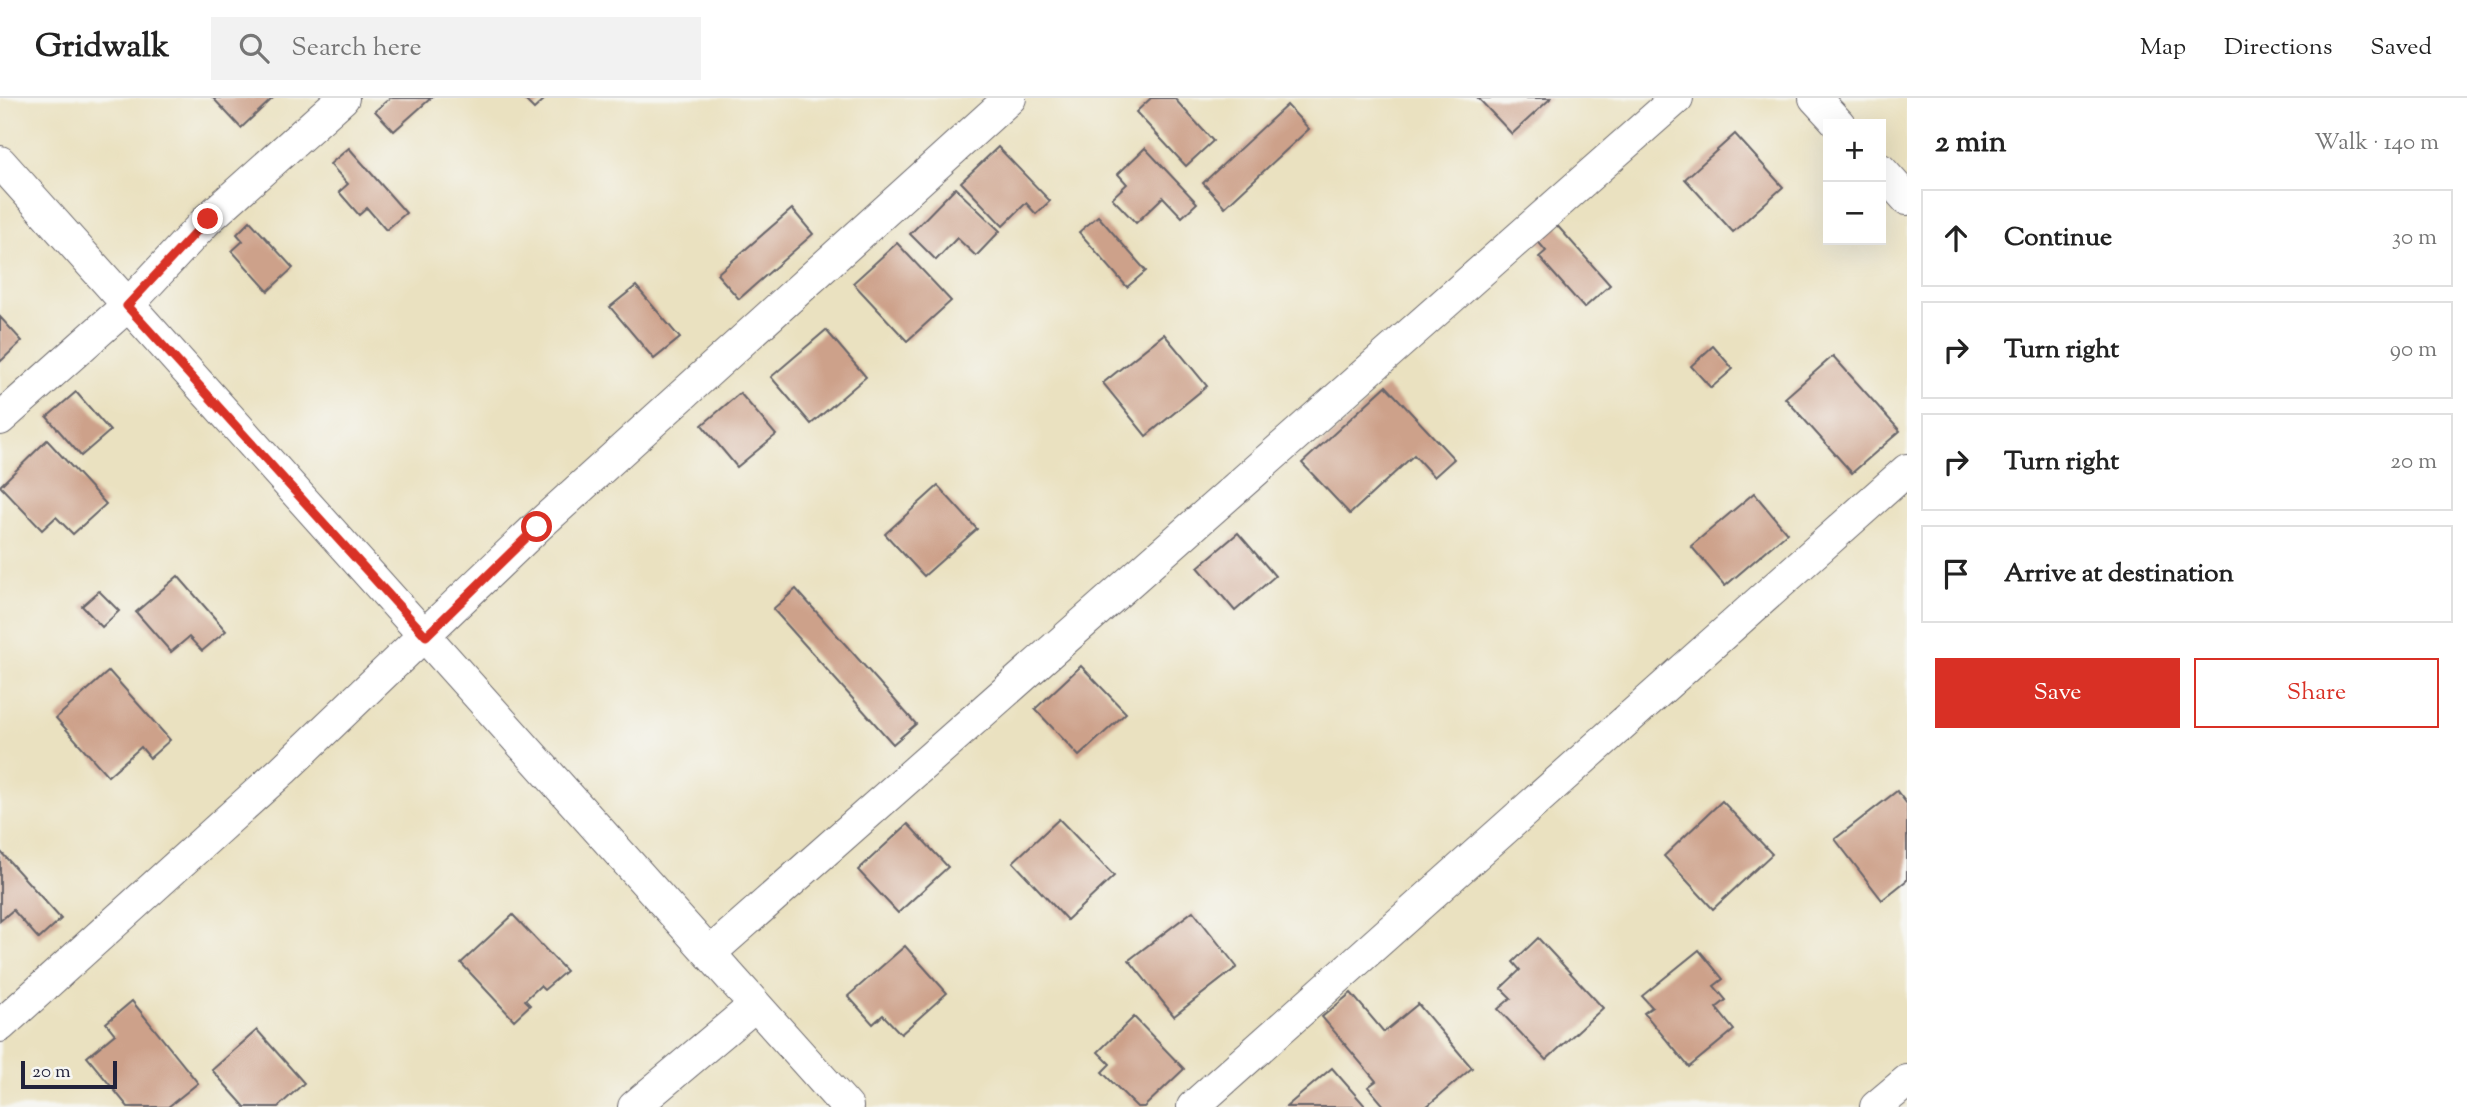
<!DOCTYPE html>
<meta charset="utf-8">
<style>
body{margin:0;font-family:"Sorts Mill Goudy",serif;background:#f2f2f2;color:#222}
.controls{position:absolute;right:21px;top:21px;display:grid;overflow:hidden;border-radius:0px;box-shadow:0 7px 28px #0002}
.controls button{width:63px;height:63px;display:grid;place-items:center;padding:0;border:0;border-bottom:2px solid #e0e0e0;background:#fff;color:#222;font:35px sans-serif}
.scale{position:absolute;left:21px;bottom:18px;width:96px;box-sizing:border-box;padding-left:7px;border:4px solid #22223b;border-top:0;font-size:19px;line-height:24px;white-space:nowrap;color:#22223b;-webkit-text-stroke:5px #f6f6f2;paint-order:stroke}
.stop{position:absolute;width:21px;height:21px;margin:-16px;border:5px solid #d93025;border-radius:50%;background:#fff}
.stop.end{background:#d93025;border-color:#fff;box-shadow:0 2px 7px #0008}
.list{margin:0;padding:0;list-style:none}
h2{display:flex;justify-content:space-between;align-items:center;height:91px;margin:0;padding:0 28px;font-size:30px}
h2 small{font-size:23px;font-weight:400;color:#767676}
.list li{display:grid;grid-template-columns:46px 1fr auto;gap:21px;align-items:center;box-sizing:border-box;height:98px;margin:0 14px 14px;padding:0 14px;border:2px solid #e0e0e0;border-radius:0px}
.list b{display:block;font-size:26px;white-space:nowrap}
.list em{font-size:23px;font-style:normal;color:#767676}
.actions{display:flex;gap:14px;padding:21px 28px}
.actions a{flex:1;padding:16px 0;border:2px solid #d93025;border-radius:0px;text-align:center;font-size:24px;color:#d93025}
.actions .main{background:#d93025;color:#fff}
.icon{flex:none;width:38px;height:38px;fill:none;stroke:currentColor;stroke-width:2;stroke-linecap:round;stroke-linejoin:round}
.map{position:relative;flex:none;width:1907px;height:1009px;overflow:hidden}
header{display:flex;align-items:center;gap:42px;box-sizing:border-box;height:98px;padding:0 35px;background:#fff;border-bottom:2px solid #e0e0e0}
header strong{font-size:33px}
nav{display:flex;gap:38px;margin-inline-start:auto;font-size:24px}
.search{width:490px;height:63px;background:#f2f2f2;display:flex;align-items:center;gap:18px;box-sizing:border-box;padding:0 24px;border-radius:0px;color:#767676;font-size:26px}
main{display:flex}
aside{flex:1;background:#fff}
.map>svg:first-child{display:block}
.building{fill:#cda18a}
.lines{fill:none;stroke-linecap:round;stroke-linejoin:round}
.minor-casing{stroke:#68656a;stroke-width:34}
.minor{stroke:#fff;stroke-width:32}
.route{stroke:#d93025;stroke-width:9}
</style>
<header>
<strong>Gridwalk</strong>
<div class="search"><svg class="icon" aria-label="search" viewBox="0 0 24 24"><circle cx="10" cy="10" r="6"/><path d="M15 15l6 6"/></svg>Search here</div>
<nav><a>Map</a><a>Directions</a><a>Saved</a></nav>
</header>
<main>
<div class="map">
<svg width="1907" height="1009" viewBox="0 0 1907 1009">
<rect width="100%" height="100%" fill="#f6f6f2"/>
<filter id="ink" filterUnits="userSpaceOnUse"><feTurbulence type="fractalNoise" baseFrequency=".0143" numOctaves="2"/><feDisplacementMap in="SourceGraphic" scale="14" xChannelSelector="R" yChannelSelector="G"/><feConvolveMatrix kernelMatrix="1 2 1 2 8 2 1 2 1" color-interpolation-filters="sRGB"/></filter>
<filter id="wash" filterUnits="userSpaceOnUse"><feTurbulence type="fractalNoise" baseFrequency=".00686" numOctaves="4" result="noise"/><feDisplacementMap in="SourceGraphic" scale="28" xChannelSelector="R" yChannelSelector="G"/><feGaussianBlur stdDeviation="1.57" result="paint"/><feColorMatrix in="noise" values="0 0 0 0 0 0 0 0 0 0 0 0 0 0 0 0 0 1.4 0 .05"/><feComposite in="paint" operator="in"/></filter>
<g filter="url(#wash)">
<rect width="100%" height="100%" fill="#eae1c0"/>
<g id="blocks">
<g class="building">
<path d="M 213,0 L 273,0 L 241,30 Z"/>
<path d="M 390,0 L 431,0 L 394,33 L 375,13 Z"/>
<path d="M 523,0 L 546,0 L 534,11 Z"/>
<path d="M 1151,0 L 1174,0 L 1213,43 L 1186,68 L 1136,14 Z"/>
<path d="M 1478,0 L 1551,0 L 1512,36 Z"/>
<path d="M 1287,7 L 1309,31 L 1225,109 L 1203,85 Z"/>
<path d="M 1735,36 L 1783,89 L 1733,134 L 1685,81 Z"/>
<path d="M 998,49 L 1050,103 L 1036,116 L 1026,105 L 1003,128 L 961,84 Z"/>
<path d="M 349,50 L 406,115 L 386,132 L 367,110 L 359,117 L 339,94 L 348,86 L 330,66 Z"/>
<path d="M 1145,50 L 1197,105 L 1182,119 L 1163,99 L 1136,125 L 1112,100 L 1127,86 L 1118,76 Z"/>
<path d="M 955,90 L 1000,133 L 976,158 L 957,140 L 936,162 L 910,136 Z"/>
<path d="M 792,111 L 813,136 L 739,201 L 717,176 Z"/>
<path d="M 1098,118 L 1146,173 L 1127,189 L 1079,134 Z"/>
<path d="M 250,123 L 293,170 L 268,193 L 232,153 L 243,143 L 237,136 Z"/>
<path d="M 1554,124 L 1610,187 L 1584,210 L 1539,159 L 1546,153 L 1535,140 Z"/>
<path d="M 897,145 L 951,203 L 907,243 L 853,185 Z"/>
<path d="M 636,188 L 680,240 L 654,261 L 610,209 Z"/>
<path d="M 0,219 L 22,243 L 0,264 Z"/>
<path d="M 826,232 L 866,279 L 811,326 L 771,279 Z"/>
<path d="M 1164,236 L 1207,288 L 1146,338 L 1103,285 Z"/>
<path d="M 1713,248 L 1733,271 L 1711,290 L 1691,268 Z"/>
<path d="M 1833,258 L 1900,333 L 1852,375 L 1785,300 Z"/>
<path d="M 1386,288 L 1454,361 L 1434,379 L 1414,357 L 1350,416 L 1302,365 Z"/>
<path d="M 76,294 L 110,333 L 81,358 L 47,319 Z"/>
<path d="M 740,295 L 776,337 L 737,369 L 702,327 Z"/>
<path d="M 47,342 L 106,406 L 73,436 L 56,419 L 42,432 L 0,388 Z"/>
<path d="M 938,388 L 977,431 L 924,478 L 885,436 Z"/>
<path d="M 1754,395 L 1787,435 L 1725,488 L 1691,448 Z"/>
<path d="M 1238,435 L 1275,478 L 1235,513 L 1198,469 Z"/>
<path d="M 178,478 L 226,533 L 202,553 L 189,539 L 171,554 L 136,514 Z"/>
<path d="M 796,491 L 916,626 L 893,646 L 773,511 Z"/>
<path d="M 99,493 L 119,513 L 102,529 L 82,508 Z"/>
<path d="M 1081,568 L 1126,615 L 1079,658 L 1035,611 Z"/>
<path d="M 109,573 L 170,642 L 150,660 L 141,649 L 108,678 L 56,620 Z"/>
<path d="M 1897,693 L 1907,706 L 1907,782 L 1882,802 L 1835,741 Z"/>
<path d="M 1722,703 L 1772,756 L 1713,811 L 1664,758 Z"/>
<path d="M 1059,721 L 1114,778 L 1067,822 L 1013,764 Z"/>
<path d="M 908,726 L 948,769 L 898,815 L 858,772 Z"/>
<path d="M 0,753 L 61,821 L 39,841 L 13,812 L 0,823 Z"/>
<path d="M 1193,813 L 1237,869 L 1174,918 L 1129,862 Z"/>
<path d="M 513,817 L 566,873 L 544,892 L 540,888 L 525,902 L 530,907 L 514,922 L 461,865 Z"/>
<path d="M 1538,840 L 1603,910 L 1546,962 L 1498,911 L 1511,900 L 1501,890 L 1520,872 L 1513,864 Z"/>
<path d="M 905,848 L 947,895 L 901,936 L 883,917 L 873,926 L 848,898 Z"/>
<path d="M 1699,852 L 1723,881 L 1714,888 L 1726,902 L 1716,910 L 1734,932 L 1689,969 L 1644,915 L 1652,909 L 1642,898 Z"/>
<path d="M 1351,895 L 1384,934 L 1418,906 L 1472,970 L 1426,1009 L 1385,1009 L 1368,989 L 1376,983 L 1322,919 Z"/>
<path d="M 132,903 L 198,985 L 168,1009 L 128,1009 L 87,959 L 115,936 L 106,925 Z"/>
<path d="M 1134,919 L 1184,971 L 1144,1009 L 1137,1009 L 1102,974 L 1110,966 L 1098,954 Z"/>
<path d="M 257,932 L 304,985 L 278,1009 L 245,1009 L 212,972 Z"/>
<path d="M 1332,970 L 1366,1009 L 1286,1009 Z"/>
</g>
</g>
</g>
<g filter="url(#ink)">
<use href="#blocks" fill-opacity="0" stroke="#68656a" stroke-width="2"/>
<g class="lines">
<g class="minor-casing">
<g id="minor">
<path d="M 1815,0 L 1839,26"/>
<path d="M 0,64 L 847,1009"/>
<path d="M 1881,72 L 1907,101"/>
<path d="M 0,321 L 127,208 L 208,121 L 343,0"/>
<path d="M 711,854 L 1677,0"/>
<path d="M 0,928 L 283,672 L 537,429 L 1010,0"/>
<path d="M 634,1009 L 754,908"/>
<path d="M 1193,1009 L 1907,372"/>
<path d="M 1876,1009 L 1907,983"/>
</g>
</g>
<use href="#minor" class="minor"/>
</g>
</g>
<g class="lines" filter="url(#ink)">
<path class="route" d="M 208,121 L 127,208 L 426,538 L 537,429"/>
</g>
</svg>
<div class="controls">
<button>+</button>
<button>−</button>
</div>
<div class="scale">20 m</div>
<div class="stop" style="left:537px;top:429px"></div>
<div class="stop end" style="left:208px;top:121px"></div>
</div>
<aside>
<h2>2 min<small>Walk · 140 m</small></h2>
<ul class="list">
<li><svg class="icon" aria-label="ahead" viewBox="0 0 24 24"><path d="M12 20V5M6 11l6-6 6 6"/></svg><div><b>Continue</b></div><em>30 m</em></li>
<li><svg class="icon" aria-label="right" viewBox="0 0 24 24"><path d="M7 20v-9h11M14 6l5 5-5 5"/></svg><div><b>Turn right</b></div><em>90 m</em></li>
<li><svg class="icon" aria-label="right" viewBox="0 0 24 24"><path d="M7 20v-9h11M14 6l5 5-5 5"/></svg><div><b>Turn right</b></div><em>20 m</em></li>
<li><svg class="icon" aria-label="arrive" viewBox="0 0 24 24"><path d="M6 21V4h12l-3 4 3 4H6"/></svg><div><b>Arrive at destination</b></div></li>
</ul>
<div class="actions"><a class="main">Save</a><a>Share</a></div>
</aside>
</main>
